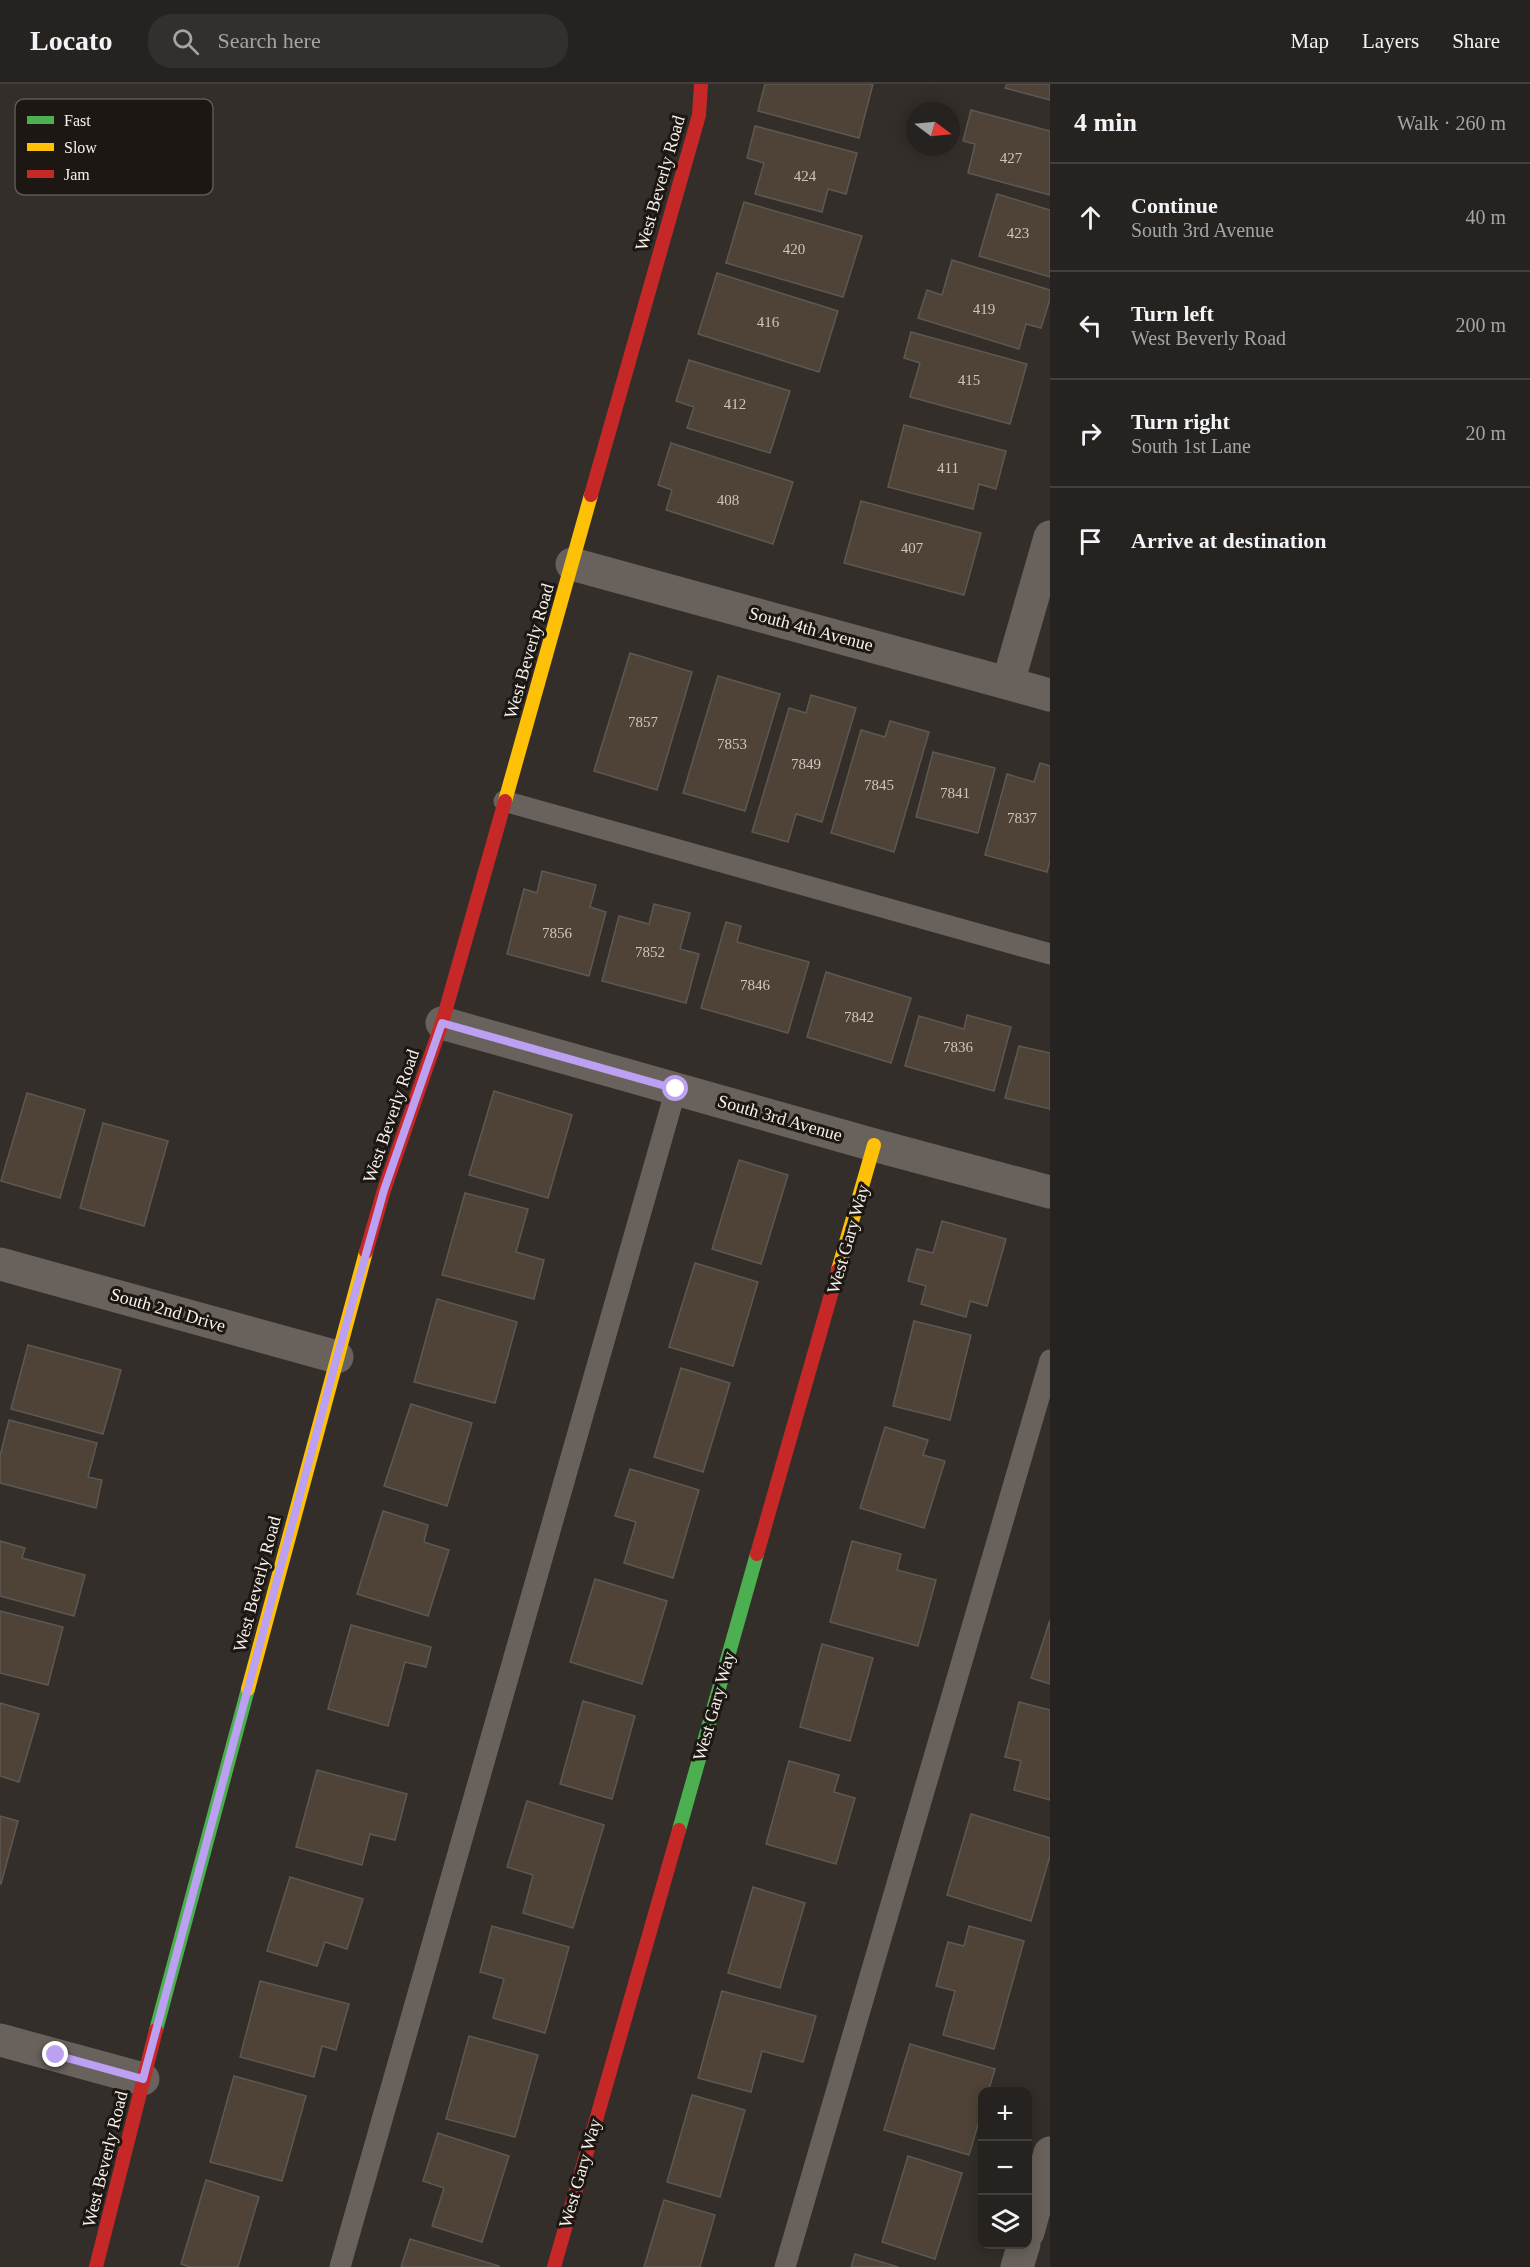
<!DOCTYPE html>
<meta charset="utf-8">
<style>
body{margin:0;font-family:Georgia,serif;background:#322f2c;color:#f1f3f6}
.controls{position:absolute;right:18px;bottom:18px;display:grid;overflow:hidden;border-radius:12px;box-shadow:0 3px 15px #0003}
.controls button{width:54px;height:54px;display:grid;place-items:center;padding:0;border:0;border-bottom:2px solid #423f3d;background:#26221f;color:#f1f3f6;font:30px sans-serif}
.compass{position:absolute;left:906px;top:18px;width:54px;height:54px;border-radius:50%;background:#26221f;box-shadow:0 3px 15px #0003;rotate:106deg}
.stop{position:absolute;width:18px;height:18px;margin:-14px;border:4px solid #bca0f2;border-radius:50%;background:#fff}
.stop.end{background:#bca0f2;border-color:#fff;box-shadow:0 2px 6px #0008}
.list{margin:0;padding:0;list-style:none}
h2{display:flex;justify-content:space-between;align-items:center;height:78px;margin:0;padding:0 24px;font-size:26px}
h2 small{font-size:20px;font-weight:400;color:#a4a4a4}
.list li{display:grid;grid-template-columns:39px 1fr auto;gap:18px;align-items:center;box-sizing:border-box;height:108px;padding:0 24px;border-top:2px solid #423f3d}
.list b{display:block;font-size:22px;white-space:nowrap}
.list p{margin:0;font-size:20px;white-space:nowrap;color:#a4a4a4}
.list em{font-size:20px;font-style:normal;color:#a4a4a4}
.icon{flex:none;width:33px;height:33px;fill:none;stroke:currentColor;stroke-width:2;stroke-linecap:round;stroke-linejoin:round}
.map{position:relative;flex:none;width:1050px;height:2183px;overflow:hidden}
header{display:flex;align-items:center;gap:36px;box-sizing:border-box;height:84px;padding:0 30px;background:#26221f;border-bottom:2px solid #423f3d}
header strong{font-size:28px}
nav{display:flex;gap:33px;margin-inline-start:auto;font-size:21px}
.search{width:420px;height:54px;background:#322f2c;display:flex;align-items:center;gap:15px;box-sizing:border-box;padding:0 21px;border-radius:24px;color:#a4a4a4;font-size:22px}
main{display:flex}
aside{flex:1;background:#26221f}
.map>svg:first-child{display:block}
.building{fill:#4e4336;stroke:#5d5853;stroke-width:1.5}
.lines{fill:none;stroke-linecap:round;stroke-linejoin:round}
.lane{stroke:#69625c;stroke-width:21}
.street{stroke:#69625c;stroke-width:33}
.fast{stroke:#4caf50;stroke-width:14}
.slow{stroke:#ffc107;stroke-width:14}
.jam{stroke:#c62828;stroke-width:14}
.route{stroke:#bca0f2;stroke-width:8}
.labels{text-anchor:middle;stroke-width:6;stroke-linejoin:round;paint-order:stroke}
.number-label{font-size:15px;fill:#cdc6bd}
.street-label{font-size:18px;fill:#f7f1ea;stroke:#1c1713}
.key{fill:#1c1713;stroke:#5e5854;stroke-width:1.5}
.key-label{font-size:16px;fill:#f7f1ea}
</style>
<header>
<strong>Locato</strong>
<div class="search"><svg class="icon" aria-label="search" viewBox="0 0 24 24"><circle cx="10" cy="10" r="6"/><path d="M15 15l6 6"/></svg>Search here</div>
<nav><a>Map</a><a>Layers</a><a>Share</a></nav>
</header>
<main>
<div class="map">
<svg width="1050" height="2183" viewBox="0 0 1050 2183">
<rect width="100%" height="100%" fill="#332e29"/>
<g class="building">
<path d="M 765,0 L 873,0 L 859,54 L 758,27 Z"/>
<path d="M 1007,0 L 1050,0 L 1050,16 L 1005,4 Z"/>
<path d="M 971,26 L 1050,47 L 1050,111 L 968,89 L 975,60 L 963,57 Z"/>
<path d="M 755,42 L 857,69 L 846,110 L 828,105 L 822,128 L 755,110 L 764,79 L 747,74 Z"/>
<path d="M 997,110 L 1050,126 L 1050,193 L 979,172 Z"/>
<path d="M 744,118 L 862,152 L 843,213 L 726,179 Z"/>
<path d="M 952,176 L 1050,206 L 1050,215 L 1041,244 L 1026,240 L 1019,265 L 918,234 L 927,206 L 942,211 Z"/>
<path d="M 717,189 L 838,227 L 819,288 L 698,250 Z"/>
<path d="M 911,248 L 1027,280 L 1010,340 L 910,313 L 920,279 L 904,274 Z"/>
<path d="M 689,276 L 790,307 L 770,369 L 687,344 L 694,323 L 676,317 Z"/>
<path d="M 904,341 L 1006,367 L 996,405 L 979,400 L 973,425 L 888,403 Z"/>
<path d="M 671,359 L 793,398 L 773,460 L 666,426 L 672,406 L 658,401 Z"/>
<path d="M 861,417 L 981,449 L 964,511 L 844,479 Z"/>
<path d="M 630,569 L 692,588 L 657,706 L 594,687 Z"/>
<path d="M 718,592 L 780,610 L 745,727 L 683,709 Z"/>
<path d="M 811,611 L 856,624 L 822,738 L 796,730 L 788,758 L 752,748 L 789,624 L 806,629 Z"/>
<path d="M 890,637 L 929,648 L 894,768 L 831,749 L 861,646 L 885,653 Z"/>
<path d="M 933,668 L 995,684 L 978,749 L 916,733 Z"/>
<path d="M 1040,679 L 1050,682 L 1050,777 L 1047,788 L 985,771 L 1007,690 L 1034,698 Z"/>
<path d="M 542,787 L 596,801 L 590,823 L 606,828 L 589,892 L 507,870 L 524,805 L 537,809 Z"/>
<path d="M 654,820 L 690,829 L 680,865 L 699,870 L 686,919 L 602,897 L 619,832 L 649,840 Z"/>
<path d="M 726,838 L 741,842 L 737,858 L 809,878 L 788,949 L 701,924 Z"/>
<path d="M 826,888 L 911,914 L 891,979 L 807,953 Z"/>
<path d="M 967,931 L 1011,943 L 994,1007 L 905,982 L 919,932 L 964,945 Z"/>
<path d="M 1019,962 L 1050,969 L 1050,1025 L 1005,1014 Z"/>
<path d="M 494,1007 L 572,1031 L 548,1114 L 469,1091 Z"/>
<path d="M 27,1009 L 85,1026 L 60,1114 L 1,1097 Z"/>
<path d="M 103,1039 L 168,1057 L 144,1142 L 80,1124 Z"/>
<path d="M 739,1076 L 788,1091 L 761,1180 L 712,1165 Z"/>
<path d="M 465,1109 L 528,1125 L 516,1168 L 544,1176 L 534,1215 L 442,1191 Z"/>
<path d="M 942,1137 L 1006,1155 L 987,1222 L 970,1217 L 966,1233 L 921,1220 L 926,1202 L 908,1197 L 917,1165 L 933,1169 Z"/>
<path d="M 695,1179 L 758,1198 L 733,1282 L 669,1263 Z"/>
<path d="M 437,1215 L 517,1238 L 495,1319 L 414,1298 Z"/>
<path d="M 914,1237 L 971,1251 L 950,1336 L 893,1322 Z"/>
<path d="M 28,1261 L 121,1286 L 103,1350 L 11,1325 Z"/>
<path d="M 681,1284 L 730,1299 L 703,1388 L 654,1373 Z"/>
<path d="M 411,1320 L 472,1339 L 447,1422 L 384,1402 Z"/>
<path d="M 9,1336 L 97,1359 L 88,1393 L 102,1396 L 96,1424 L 0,1399 L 0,1372 Z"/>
<path d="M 885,1343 L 928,1356 L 923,1371 L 945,1377 L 924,1444 L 860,1424 Z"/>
<path d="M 630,1385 L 699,1406 L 673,1494 L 624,1479 L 636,1438 L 615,1432 Z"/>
<path d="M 383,1427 L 428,1441 L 424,1458 L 449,1466 L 428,1532 L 357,1510 Z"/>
<path d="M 0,1457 L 25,1464 L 22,1474 L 85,1491 L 74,1532 L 0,1512 Z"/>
<path d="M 852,1457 L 901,1470 L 897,1486 L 936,1496 L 918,1562 L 830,1538 Z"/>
<path d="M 595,1495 L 667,1517 L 642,1600 L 570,1578 Z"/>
<path d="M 0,1527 L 63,1543 L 48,1601 L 0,1589 Z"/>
<path d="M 1050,1536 L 1050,1600 L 1031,1594 Z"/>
<path d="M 351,1541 L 431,1563 L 426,1583 L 405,1578 L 388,1642 L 328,1625 Z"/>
<path d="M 822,1560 L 873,1574 L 850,1657 L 800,1643 Z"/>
<path d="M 583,1617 L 635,1632 L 612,1715 L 560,1700 Z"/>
<path d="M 1019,1618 L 1050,1626 L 1050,1716 L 1014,1706 L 1021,1677 L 1005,1673 Z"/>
<path d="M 0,1619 L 39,1630 L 19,1698 L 0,1692 Z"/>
<path d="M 789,1677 L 839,1691 L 834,1708 L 855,1714 L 836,1780 L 766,1760 Z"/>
<path d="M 317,1686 L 407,1710 L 395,1756 L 370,1750 L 362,1781 L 296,1763 Z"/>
<path d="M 527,1717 L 604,1741 L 573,1844 L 523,1829 L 533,1791 L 507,1783 Z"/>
<path d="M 971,1730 L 1050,1754 L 1050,1772 L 1031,1837 L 947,1811 Z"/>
<path d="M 0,1732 L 18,1737 L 1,1800 L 0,1799 Z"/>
<path d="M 290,1793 L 363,1815 L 347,1865 L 325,1858 L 317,1882 L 267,1867 Z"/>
<path d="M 753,1803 L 805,1819 L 780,1904 L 728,1889 Z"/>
<path d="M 492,1842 L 569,1863 L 545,1949 L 493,1934 L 504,1895 L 480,1888 Z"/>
<path d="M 969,1842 L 1024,1857 L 994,1965 L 943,1951 L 955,1907 L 936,1902 L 948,1858 L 964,1862 Z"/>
<path d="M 260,1897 L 349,1920 L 336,1966 L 322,1962 L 314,1993 L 240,1973 Z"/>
<path d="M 722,1907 L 816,1932 L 803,1978 L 762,1967 L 751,2008 L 698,1994 Z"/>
<path d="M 469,1952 L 538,1971 L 515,2053 L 446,2035 Z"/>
<path d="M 910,1960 L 995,1985 L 988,2008 L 982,2008 L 982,2027 L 969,2071 L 884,2046 Z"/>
<path d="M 234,1992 L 306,2012 L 282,2097 L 210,2078 Z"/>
<path d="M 692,2011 L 745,2026 L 720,2113 L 667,2098 Z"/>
<path d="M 438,2049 L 509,2072 L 482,2158 L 432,2142 L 444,2104 L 423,2097 Z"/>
<path d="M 908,2072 L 962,2089 L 935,2175 L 882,2158 Z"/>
<path d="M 206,2096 L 259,2113 L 238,2183 L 190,2183 L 181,2180 Z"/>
<path d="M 664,2116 L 715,2131 L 700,2183 L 644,2183 Z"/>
<path d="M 410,2155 L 499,2182 L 499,2183 L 401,2183 Z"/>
<path d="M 855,2170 L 898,2183 L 851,2183 Z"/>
</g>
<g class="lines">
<g class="lane">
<path d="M 504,717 L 1050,870"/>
<path d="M 340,2183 L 676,1005"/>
<path d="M 785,2183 L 1050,1276"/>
</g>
<g class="street">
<path d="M 572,480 L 1050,611"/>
<path d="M 1008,599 L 1050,453"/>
<path d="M 442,939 L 874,1061 L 1050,1108"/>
<path d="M 0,1180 L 337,1273"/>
<path d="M 0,1956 L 143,1995"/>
<path d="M 1028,2148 L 1050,2069"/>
<path d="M 1017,2183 L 1024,2160"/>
</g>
<g class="fast">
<path d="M 679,1746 L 757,1470"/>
<path d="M 156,1946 L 248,1605"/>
</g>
<g class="slow">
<path d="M 505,717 L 591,411"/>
<path d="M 838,1186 L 874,1061"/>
<path d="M 248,1605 L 366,1168"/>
</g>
<g class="jam">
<path d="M 591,411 L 699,31 L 701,0"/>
<path d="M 366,1168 L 384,1106 L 442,939 L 505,717"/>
<path d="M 757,1470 L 838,1186"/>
<path d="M 96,2183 L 156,1946"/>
<path d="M 554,2183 L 679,1746"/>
</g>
</g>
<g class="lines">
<path class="route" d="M 56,1971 L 143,1995 L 337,1273 L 384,1106 L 442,939 L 676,1005"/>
</g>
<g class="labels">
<g class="number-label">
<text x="1011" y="79">427</text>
<text x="805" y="97">424</text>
<text x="1018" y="154">423</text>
<text x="794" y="170">420</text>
<text x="984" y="230">419</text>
<text x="768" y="243">416</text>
<text x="969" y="301">415</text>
<text x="735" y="325">412</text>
<text x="948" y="389">411</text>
<text x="728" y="421">408</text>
<text x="912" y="469">407</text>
<text x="643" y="643">7857</text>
<text x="732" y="665">7853</text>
<text x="806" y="685">7849</text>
<text x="879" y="706">7845</text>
<text x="955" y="714">7841</text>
<text x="1022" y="739">7837</text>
<text x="557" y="854">7856</text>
<text x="650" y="873">7852</text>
<text x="755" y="906">7846</text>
<text x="859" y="938">7842</text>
<text x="958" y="968">7836</text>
</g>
<g class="street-label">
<text transform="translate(660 99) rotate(-74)" y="6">West Beverly Road</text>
<text transform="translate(811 545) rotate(15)" y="6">South 4th Avenue</text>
<text transform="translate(529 567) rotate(-74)" y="6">West Beverly Road</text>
<text transform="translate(391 1032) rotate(-71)" y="6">West Beverly Road</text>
<text transform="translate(780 1034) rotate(16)" y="6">South 3rd Avenue</text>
<text transform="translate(848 1155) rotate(-74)" y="6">West Gary Way</text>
<text transform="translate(168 1226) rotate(16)" y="6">South 2nd Drive</text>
<text transform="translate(257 1500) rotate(-75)" y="6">West Beverly Road</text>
<text transform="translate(714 1622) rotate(-74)" y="6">West Gary Way</text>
<text transform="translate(105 2075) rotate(-76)" y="6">West Beverly Road</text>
<text transform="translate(580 2089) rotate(-74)" y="6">West Gary Way</text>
</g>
</g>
<rect x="15" y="15" width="198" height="96" rx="9" class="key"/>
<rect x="27" y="32" width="27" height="8" fill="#4caf50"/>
<rect x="27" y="59" width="27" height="8" fill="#ffc107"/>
<rect x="27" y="86" width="27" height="8" fill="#c62828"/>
<g class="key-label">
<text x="64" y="42">Fast</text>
<text x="64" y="69">Slow</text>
<text x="64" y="96">Jam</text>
</g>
</svg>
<div class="controls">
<button>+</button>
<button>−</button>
<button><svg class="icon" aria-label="layers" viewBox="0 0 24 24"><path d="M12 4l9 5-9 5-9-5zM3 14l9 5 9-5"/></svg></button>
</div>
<svg class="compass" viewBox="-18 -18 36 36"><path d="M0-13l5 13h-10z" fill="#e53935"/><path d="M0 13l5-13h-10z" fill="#a4a4a4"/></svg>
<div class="stop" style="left:676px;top:1005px"></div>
<div class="stop end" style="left:56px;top:1971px"></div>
</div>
<aside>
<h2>4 min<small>Walk · 260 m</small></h2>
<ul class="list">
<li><svg class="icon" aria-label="ahead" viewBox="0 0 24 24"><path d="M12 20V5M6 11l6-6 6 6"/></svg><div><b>Continue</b><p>South 3rd Avenue</p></div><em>40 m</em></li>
<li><svg class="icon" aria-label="left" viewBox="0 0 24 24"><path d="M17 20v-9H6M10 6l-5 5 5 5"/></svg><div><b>Turn left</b><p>West Beverly Road</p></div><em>200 m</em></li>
<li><svg class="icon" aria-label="right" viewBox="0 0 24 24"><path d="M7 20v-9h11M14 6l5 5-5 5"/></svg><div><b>Turn right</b><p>South 1st Lane</p></div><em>20 m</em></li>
<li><svg class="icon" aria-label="arrive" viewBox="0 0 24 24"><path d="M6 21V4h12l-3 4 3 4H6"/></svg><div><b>Arrive at destination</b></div></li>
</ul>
</aside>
</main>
